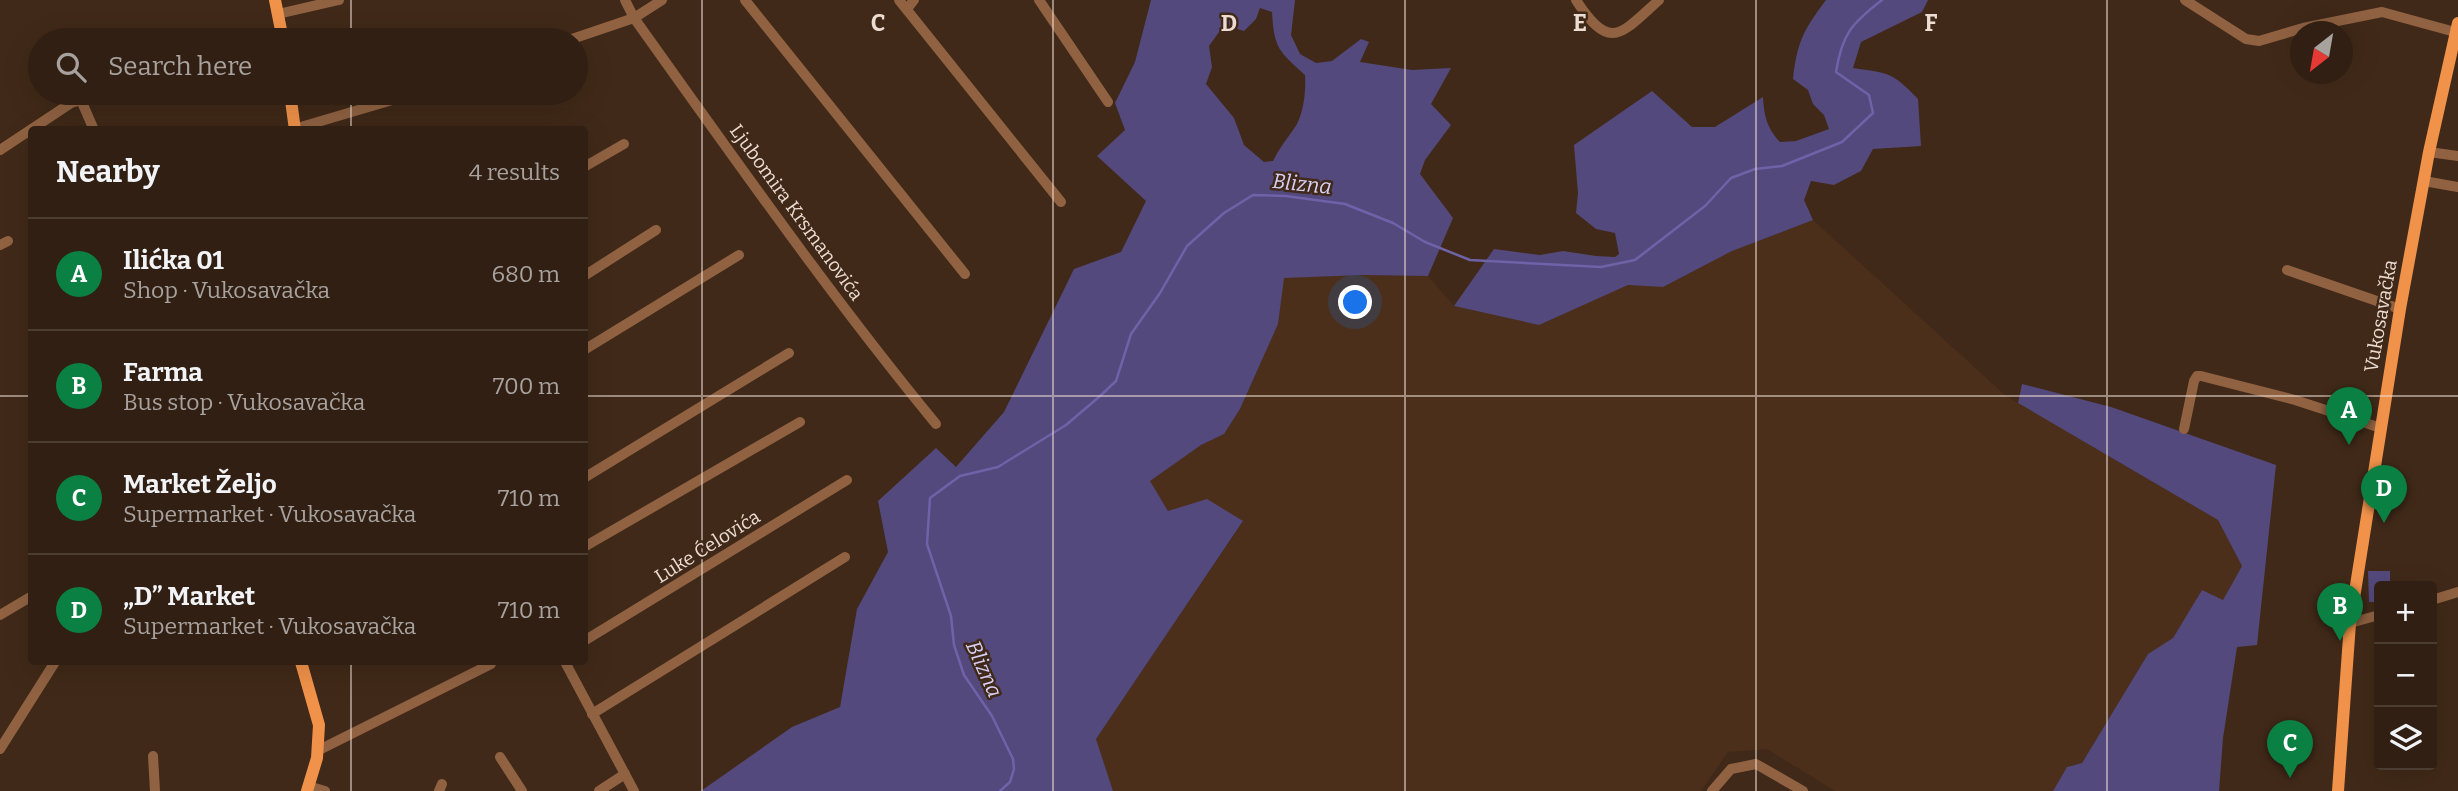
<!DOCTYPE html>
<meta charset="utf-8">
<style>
body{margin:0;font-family:Bitter,serif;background:#38271b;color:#f1f3f6}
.controls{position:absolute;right:21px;bottom:21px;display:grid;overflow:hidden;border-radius:7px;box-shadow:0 7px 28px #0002}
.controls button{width:63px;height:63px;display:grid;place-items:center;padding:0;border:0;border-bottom:2px solid #4b3d32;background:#301f12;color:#f1f3f6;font:35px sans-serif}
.compass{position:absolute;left:2290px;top:21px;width:63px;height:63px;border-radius:50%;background:#301f12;box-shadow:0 7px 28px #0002;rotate:211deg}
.you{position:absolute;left:1356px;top:303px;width:24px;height:24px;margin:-18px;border:5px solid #fff;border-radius:50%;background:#1a73e8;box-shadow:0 0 0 10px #1a73e833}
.badge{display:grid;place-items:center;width:46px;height:46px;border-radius:50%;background:#0b8043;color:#fff;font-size:23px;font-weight:700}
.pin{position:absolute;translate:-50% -58px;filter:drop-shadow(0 2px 4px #0008)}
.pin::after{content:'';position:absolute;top:37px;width:24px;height:21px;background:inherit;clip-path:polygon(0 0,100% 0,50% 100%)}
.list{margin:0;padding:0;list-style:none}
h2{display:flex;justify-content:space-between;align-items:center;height:91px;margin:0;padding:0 28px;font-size:30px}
h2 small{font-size:23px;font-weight:400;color:#a8a29f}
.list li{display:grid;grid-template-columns:46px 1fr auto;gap:21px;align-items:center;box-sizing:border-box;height:112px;padding:0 28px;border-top:2px solid #4b3d32}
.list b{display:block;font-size:26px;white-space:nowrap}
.list p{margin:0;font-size:23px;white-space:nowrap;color:#a8a29f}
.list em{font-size:23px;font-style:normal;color:#a8a29f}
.icon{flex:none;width:38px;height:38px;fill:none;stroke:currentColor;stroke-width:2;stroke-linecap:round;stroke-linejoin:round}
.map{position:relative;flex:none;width:2458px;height:791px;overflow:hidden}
.search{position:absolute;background:#301f12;box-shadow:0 7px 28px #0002;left:28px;top:28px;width:560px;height:77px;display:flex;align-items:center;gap:18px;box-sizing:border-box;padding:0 24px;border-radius:38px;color:#a8a29f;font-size:26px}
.panel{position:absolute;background:#301f12;box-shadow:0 7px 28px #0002;left:28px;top:126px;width:560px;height:539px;border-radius:7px}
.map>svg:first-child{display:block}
.built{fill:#4c2f1a}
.green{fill:#53497c;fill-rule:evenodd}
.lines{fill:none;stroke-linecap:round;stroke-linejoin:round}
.stream{stroke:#7062a8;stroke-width:2.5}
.minor{stroke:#906242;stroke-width:10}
.major{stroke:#f0924a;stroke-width:12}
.grid{fill:none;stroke:#ecdcd2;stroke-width:2;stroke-opacity:0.55}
.labels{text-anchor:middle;stroke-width:5;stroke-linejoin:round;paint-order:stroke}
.street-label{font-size:19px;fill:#ecdcd2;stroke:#402918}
.water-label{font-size:21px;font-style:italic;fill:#d7d1f9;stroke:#402918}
.grid-label{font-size:23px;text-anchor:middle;font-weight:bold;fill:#ecdcd2;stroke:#402918;stroke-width:5;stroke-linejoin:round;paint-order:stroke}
</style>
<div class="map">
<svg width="2458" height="791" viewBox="0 0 2458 791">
<rect width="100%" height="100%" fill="#402918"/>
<path class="built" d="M 1813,220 L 2006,396 L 2218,520 L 2242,566 L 2223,600 L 2202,590 L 2173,638 L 2148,654 L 2082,763 L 2067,767 L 2053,791 L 1835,791 L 1767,749 L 1728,752 L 1701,791 L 1113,791 L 1096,739 L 1243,522 L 1168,511 L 1149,481 L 1201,445 L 1224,434 L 1240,409 L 1278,324 L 1283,278 L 1363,275 L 1428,276 L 1454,306 L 1539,325 L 1628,285 L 1663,287 L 1732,251 Z"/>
<g class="green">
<path d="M 1151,0 L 1295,0 L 1291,35 L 1300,54 L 1316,63 L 1332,61 L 1361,39 L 1369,42 L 1360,62 L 1412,70 L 1451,68 L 1431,104 L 1451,125 L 1425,160 L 1420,174 L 1453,218 L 1428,276 L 1363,275 L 1284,278 L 1278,324 L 1240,409 L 1224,434 L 1201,445 L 1150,481 L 1168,511 L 1207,499 L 1243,521 L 1096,739 L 1113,791 L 701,791 L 792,727 L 840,707 L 857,609 L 888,552 L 878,501 L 936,448 L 956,467 L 1004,412 L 1074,269 L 1121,252 L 1146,201 L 1097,156 L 1125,130 L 1115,103 L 1135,62 ZM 1260,8 L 1272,12 C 1274,49 1279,51 1305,75 C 1306,90 1304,110 1297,124 C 1288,138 1281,145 1273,161 L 1264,162 L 1244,145 L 1234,118 L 1206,84 L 1212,67 L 1209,46 L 1224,25 L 1244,31 L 1256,19 Z"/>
<path d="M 1826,0 L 1928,0 L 1922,12 L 1861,42 L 1853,68 C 1889,73 1892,72 1918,99 L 1921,146 L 1873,149 L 1861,171 L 1834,185 L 1811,181 L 1804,200 L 1813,220 L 1732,251 L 1663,287 L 1628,285 L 1539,325 L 1454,306 L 1494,249 L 1540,255 L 1563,251 L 1596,256 L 1615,257 L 1619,254 L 1615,233 L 1596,229 L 1576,213 L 1578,193 L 1574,145 L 1652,91 L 1692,127 L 1715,127 L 1763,97 C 1764,116 1767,128 1780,142 L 1796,141 L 1829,129 L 1824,115 L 1813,104 L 1808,90 L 1793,79 C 1797,42 1804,29 1826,0 Z"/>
<path d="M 2022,384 L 2111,407 L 2276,465 L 2257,645 L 2237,647 L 2223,738 L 2219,791 L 2053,791 L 2067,767 L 2082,763 L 2148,654 L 2173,638 L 2202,590 L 2223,600 L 2242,566 L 2218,520 L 2018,403 Z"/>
<path d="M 2368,571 L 2390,571 L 2390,586 L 2379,586 L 2379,602 L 2369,602 Z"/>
</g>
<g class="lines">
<path class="stream" d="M 1000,791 L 1010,782 L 1014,769 L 1013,759 L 992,716 L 964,675 L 954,645 L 951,616 L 927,544 L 930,498 L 960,476 L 998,467 L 1066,425 L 1099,397 L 1116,381 L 1131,334 L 1160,293 L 1187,246 L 1224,213 L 1253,195 L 1286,196 L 1345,204 L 1393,223 L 1425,242 L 1470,260 L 1601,267 L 1635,260 L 1705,206 L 1731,178 L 1755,169 L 1782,166 L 1842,142 L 1873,113 L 1869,95 L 1836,72 C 1842,34 1852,23 1882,0"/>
<g class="minor">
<path d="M 625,0 L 634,18 C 732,155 829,294 936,424"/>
<path d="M 745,0 L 965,274"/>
<path d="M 899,0 L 1061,202"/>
<path d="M 1039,0 L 1108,102"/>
<path d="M 1576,0 C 1610,53 1621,34 1659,0"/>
<path d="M 2185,0 L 2246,39 L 2259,41 L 2303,28 L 2382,12 L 2455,32"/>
<path d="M 907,9 L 914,0"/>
<path d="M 278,14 L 339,0"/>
<path d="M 569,40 L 634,18 L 662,0"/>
<path d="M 294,129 L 416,93"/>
<path d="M 0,150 L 71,103 L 81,100 L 94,130"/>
<path d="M 2429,152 L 2458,156"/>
<path d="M 584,167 L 624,144"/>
<path d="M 2424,181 L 2458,187"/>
<path d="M 0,245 L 8,241"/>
<path d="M 2287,270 L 2400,309"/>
<path d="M 584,276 L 656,230"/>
<path d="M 584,350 L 739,255"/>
<path d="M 2184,429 L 2194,381 L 2197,376 L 2201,376 L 2295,400 L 2381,428"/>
<path d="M 584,478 L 789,353"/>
<path d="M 584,547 L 800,422"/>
<path d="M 2432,600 L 2458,592"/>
<path d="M 0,615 L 32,596"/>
<path d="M 2350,623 L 2379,615"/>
<path d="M 584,641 L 847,480"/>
<path d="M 565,662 L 634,791"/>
<path d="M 592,714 L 845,557"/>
<path d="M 0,749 L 55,662"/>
<path d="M 317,751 L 491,664"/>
<path d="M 153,756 L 155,791"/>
<path d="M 500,757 L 522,791"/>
<path d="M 308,786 L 325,791"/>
<path d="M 439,791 L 442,784"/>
<path d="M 599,791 L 625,774"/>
<path d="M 1712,791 L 1731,769 L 1756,764 L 1803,791"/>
</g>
<g class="major">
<path d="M 275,0 L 283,40"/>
<path d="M 290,93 L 295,130"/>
<path d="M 301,662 L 319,725 L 317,758 L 307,791"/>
<path d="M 2338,791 L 2350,623 L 2400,309 L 2429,152 L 2458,23"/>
</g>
</g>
<path class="grid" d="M 351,0 L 351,40M 702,0 L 702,791M 1053,0 L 1053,791M 1405,0 L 1405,791M 1756,0 L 1756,791M 2107,0 L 2107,791M 351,93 L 351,130M 0,396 L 32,396M 584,396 L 2458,396M 351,662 L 351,791"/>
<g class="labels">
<g class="street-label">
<text transform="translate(797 212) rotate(54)" y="7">Ljubomira Krsmanovića</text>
<text transform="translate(2380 316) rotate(-80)" y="7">Vukosavačka</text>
<text transform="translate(707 546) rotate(-32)" y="7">Luke Ćelovića</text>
</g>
<g class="water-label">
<text transform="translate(1302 184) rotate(6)" y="7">Blizna</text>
<text transform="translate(984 669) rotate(66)" y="7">Blizna</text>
</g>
</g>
<g class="grid-label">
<text x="878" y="31">C</text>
<text x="1229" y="31">D</text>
<text x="1580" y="31">E</text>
<text x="1931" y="31">F</text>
</g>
</svg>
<div class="controls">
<button>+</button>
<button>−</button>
<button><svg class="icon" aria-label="layers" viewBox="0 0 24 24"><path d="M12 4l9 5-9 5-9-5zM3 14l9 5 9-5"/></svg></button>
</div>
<svg class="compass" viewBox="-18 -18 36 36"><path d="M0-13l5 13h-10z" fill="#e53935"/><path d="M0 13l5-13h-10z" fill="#a8a29f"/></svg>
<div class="you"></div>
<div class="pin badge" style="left:2349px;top:445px">A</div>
<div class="pin badge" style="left:2340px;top:641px">B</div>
<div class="pin badge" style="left:2290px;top:778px">C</div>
<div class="pin badge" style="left:2384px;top:523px">D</div>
<div class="search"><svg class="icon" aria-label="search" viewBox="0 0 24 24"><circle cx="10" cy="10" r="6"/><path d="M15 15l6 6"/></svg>Search here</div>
<section class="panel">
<h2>Nearby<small>4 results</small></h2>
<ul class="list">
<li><span class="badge">A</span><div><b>Ilićka 01</b><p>Shop · Vukosavačka</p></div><em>680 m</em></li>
<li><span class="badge">B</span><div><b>Farma</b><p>Bus stop · Vukosavačka</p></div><em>700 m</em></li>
<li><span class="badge">C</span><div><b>Market Željo</b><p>Supermarket · Vukosavačka</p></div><em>710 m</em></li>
<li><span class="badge">D</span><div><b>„D” Market</b><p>Supermarket · Vukosavačka</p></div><em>710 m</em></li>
</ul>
</section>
</div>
